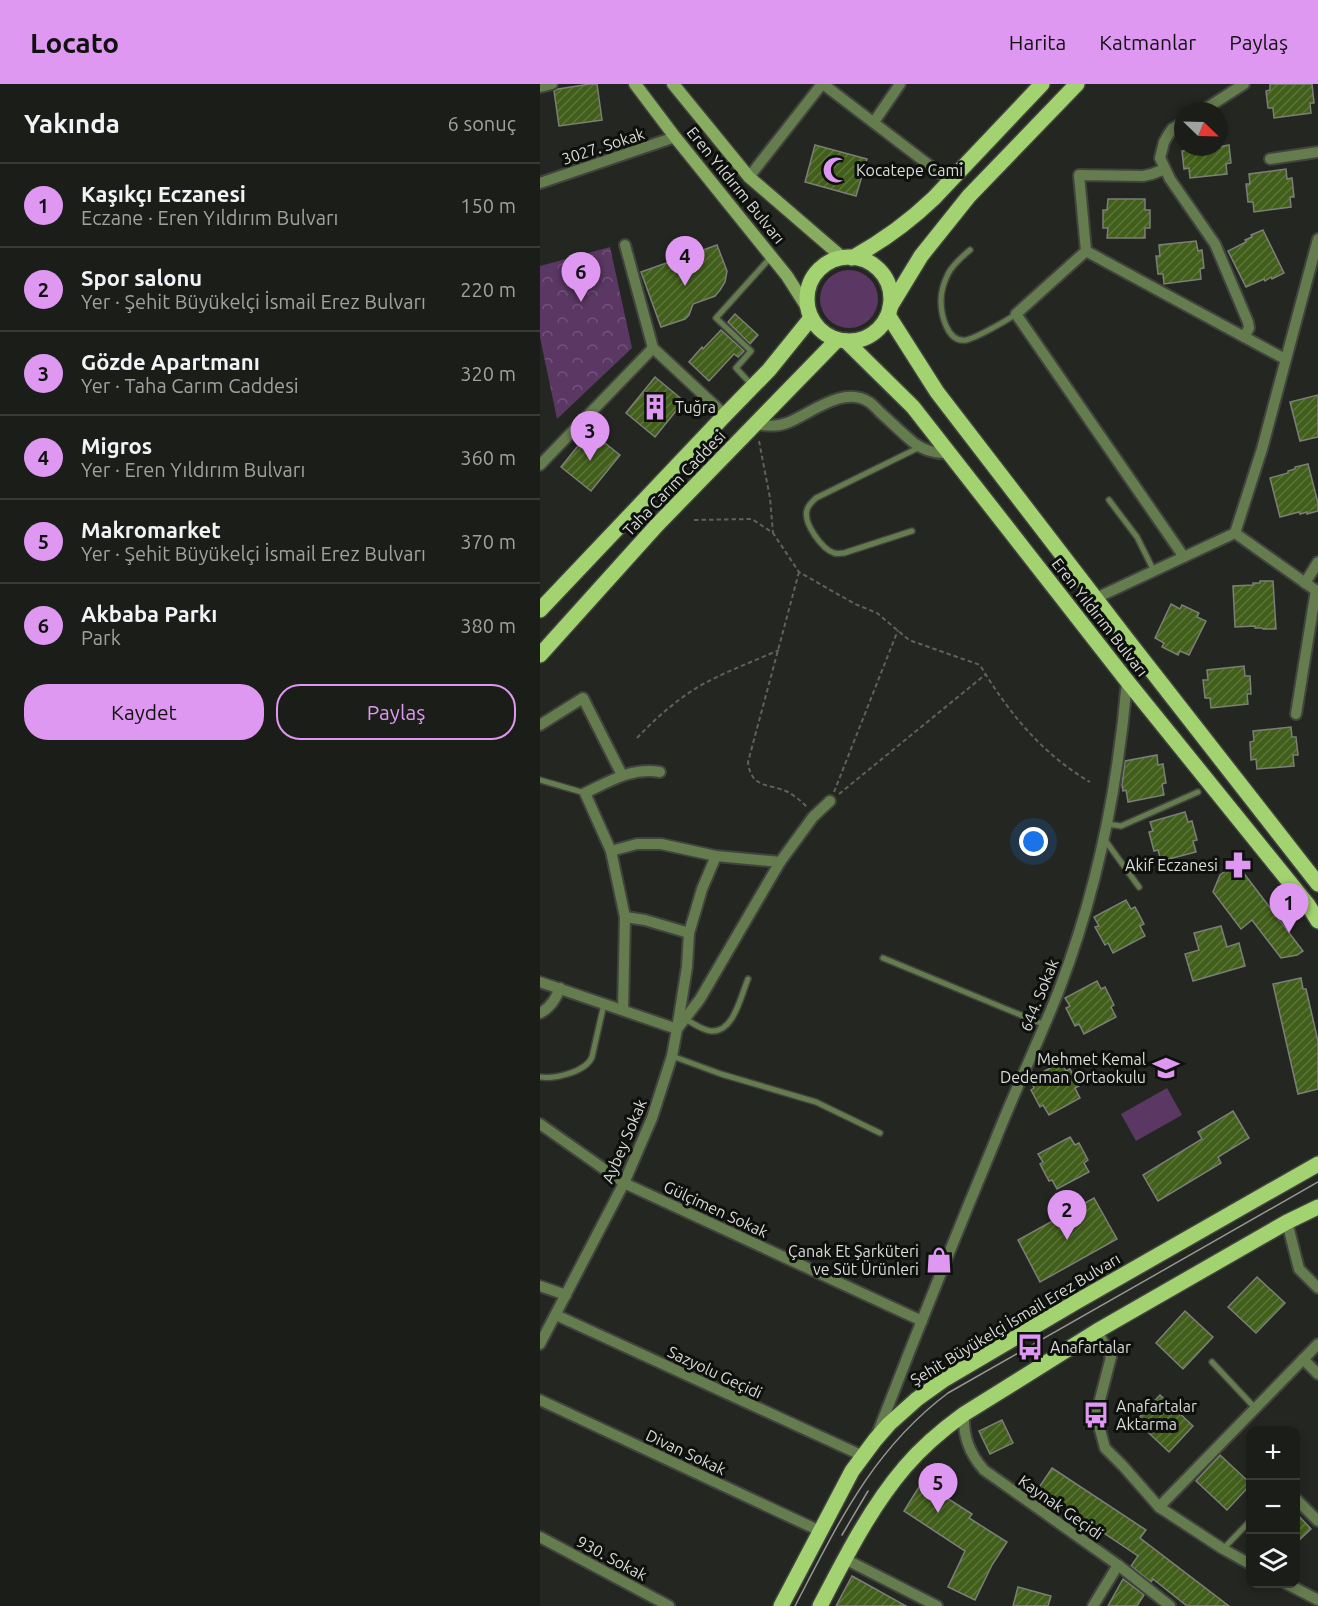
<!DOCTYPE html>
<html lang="tr">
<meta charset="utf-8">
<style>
body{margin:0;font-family:Ubuntu,sans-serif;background:#282a26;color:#f1f3f6}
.controls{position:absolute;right:18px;bottom:18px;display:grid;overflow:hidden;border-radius:12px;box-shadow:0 3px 9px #0003}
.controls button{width:54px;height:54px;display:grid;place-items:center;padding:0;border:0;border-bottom:2px solid #393b38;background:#1b1d19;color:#f1f3f6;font:30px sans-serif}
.compass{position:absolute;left:634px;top:18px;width:54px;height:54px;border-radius:50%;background:#1b1d19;box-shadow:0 3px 9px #0003;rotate:113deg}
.you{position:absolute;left:494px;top:758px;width:21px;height:21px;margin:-15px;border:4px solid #fff;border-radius:50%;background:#1a73e8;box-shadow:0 0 0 9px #1a73e833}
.badge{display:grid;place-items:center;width:39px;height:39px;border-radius:50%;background:#df98f2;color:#111;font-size:20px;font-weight:700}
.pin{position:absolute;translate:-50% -50px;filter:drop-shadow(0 2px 3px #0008)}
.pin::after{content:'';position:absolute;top:32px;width:21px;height:18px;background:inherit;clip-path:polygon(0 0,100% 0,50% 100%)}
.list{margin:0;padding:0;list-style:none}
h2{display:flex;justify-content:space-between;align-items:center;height:78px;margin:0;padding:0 24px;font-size:26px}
h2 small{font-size:20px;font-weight:400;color:#a0a2a2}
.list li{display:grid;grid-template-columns:39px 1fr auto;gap:18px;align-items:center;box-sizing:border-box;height:84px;padding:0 24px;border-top:2px solid #393b38}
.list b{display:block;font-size:22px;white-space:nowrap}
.list p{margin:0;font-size:20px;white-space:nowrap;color:#a0a2a2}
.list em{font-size:20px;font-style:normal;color:#a0a2a2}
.actions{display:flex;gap:12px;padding:18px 24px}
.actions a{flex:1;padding:14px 0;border:2px solid #df98f2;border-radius:24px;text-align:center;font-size:21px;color:#df98f2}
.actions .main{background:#df98f2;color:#111}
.icon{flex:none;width:33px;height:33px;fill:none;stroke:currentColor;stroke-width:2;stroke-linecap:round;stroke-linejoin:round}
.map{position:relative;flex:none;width:778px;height:1522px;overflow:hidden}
header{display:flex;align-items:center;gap:36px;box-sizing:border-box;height:84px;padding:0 30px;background:#df98f2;color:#111}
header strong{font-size:28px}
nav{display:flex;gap:33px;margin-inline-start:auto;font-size:21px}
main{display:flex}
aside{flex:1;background:#1b1d19}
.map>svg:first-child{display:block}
.grass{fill:#5a3863}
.park{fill:url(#park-crowns)}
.building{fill:url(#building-hatch);stroke:#7b7f77;stroke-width:1.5}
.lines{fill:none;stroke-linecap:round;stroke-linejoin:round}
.lane-casing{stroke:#41443e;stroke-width:8}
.street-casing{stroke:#41443e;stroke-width:14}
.secondary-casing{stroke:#41443e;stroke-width:15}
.primary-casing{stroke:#41443e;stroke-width:18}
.path{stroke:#5f625c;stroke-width:2;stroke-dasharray:4.5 3;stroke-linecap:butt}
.lane{stroke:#657c4e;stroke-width:5}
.street{stroke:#657c4e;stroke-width:10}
.secondary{stroke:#88ad61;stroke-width:12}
.primary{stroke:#a3d270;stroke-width:15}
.tram{stroke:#949691;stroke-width:1.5}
.labels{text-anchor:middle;stroke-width:6;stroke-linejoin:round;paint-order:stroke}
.street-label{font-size:16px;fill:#d9dbd7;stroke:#0e100d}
.poi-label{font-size:16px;fill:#d9dbd7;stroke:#0e100d;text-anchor:start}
</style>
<header>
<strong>Locato</strong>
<nav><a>Harita</a><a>Katmanlar</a><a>Paylaş</a></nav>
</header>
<main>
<aside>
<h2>Yakında<small>6 sonuç</small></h2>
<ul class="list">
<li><span class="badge">1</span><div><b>Kaşıkçı Eczanesi</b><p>Eczane · Eren Yıldırım Bulvarı</p></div><em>150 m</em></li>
<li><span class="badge">2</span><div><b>Spor salonu</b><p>Yer · Şehit Büyükelçi İsmail Erez Bulvarı</p></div><em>220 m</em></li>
<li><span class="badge">3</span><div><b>Gözde Apartmanı</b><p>Yer · Taha Carım Caddesi</p></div><em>320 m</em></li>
<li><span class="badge">4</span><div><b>Migros</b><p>Yer · Eren Yıldırım Bulvarı</p></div><em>360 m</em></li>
<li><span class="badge">5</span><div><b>Makromarket</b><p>Yer · Şehit Büyükelçi İsmail Erez Bulvarı</p></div><em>370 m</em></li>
<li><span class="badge">6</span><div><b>Akbaba Parkı</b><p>Park</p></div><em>380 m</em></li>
</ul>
<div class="actions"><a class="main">Kaydet</a><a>Paylaş</a></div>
</aside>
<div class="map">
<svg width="778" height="1522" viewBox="0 0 778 1522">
<defs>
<pattern id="park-crowns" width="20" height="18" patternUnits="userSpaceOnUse" patternTransform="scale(1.5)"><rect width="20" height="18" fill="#5a3863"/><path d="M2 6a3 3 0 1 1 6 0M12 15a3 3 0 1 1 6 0" fill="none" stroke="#715479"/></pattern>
<pattern id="building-hatch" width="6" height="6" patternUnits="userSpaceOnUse" patternTransform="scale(1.5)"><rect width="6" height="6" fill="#415f1a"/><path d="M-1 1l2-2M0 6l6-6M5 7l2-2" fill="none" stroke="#5c753b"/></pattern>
</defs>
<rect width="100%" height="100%" fill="#242721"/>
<g class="grass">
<circle cx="309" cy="215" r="29"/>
<path d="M 627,1004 L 642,1031 L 596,1057 L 581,1030 Z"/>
</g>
<path class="park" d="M 70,163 L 92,264 L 17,335 L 0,253 L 0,182 Z"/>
<g class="building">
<path d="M 50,0 L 57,0 L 62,36 L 19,42 L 14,7 L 18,5 Z"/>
<path d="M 730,0 L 772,0 L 774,19 L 770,19 L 771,29 L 734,34 L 733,24 L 728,24 L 726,7 L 730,6 Z"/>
<path d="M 275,61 L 327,75 L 316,112 L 265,98 Z"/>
<path d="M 689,61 L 691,79 L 686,80 L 687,90 L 650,94 L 649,84 L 644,85 L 642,67 L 647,66 L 646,63 L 679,63 Z"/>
<path d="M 746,85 L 747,95 L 752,94 L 754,113 L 750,113 L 751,123 L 714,128 L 713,118 L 708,118 L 706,100 L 710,100 L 709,90 Z"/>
<path d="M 568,115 L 605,115 L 605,126 L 610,126 L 610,144 L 605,144 L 605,154 L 567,154 L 568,144 L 563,144 L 563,126 L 567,126 Z"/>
<path d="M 723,146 L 744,189 L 732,195 L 731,193 L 725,197 L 724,195 L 706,203 L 688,167 L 706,158 L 705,156 L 712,153 L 711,151 Z"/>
<path d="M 656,157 L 658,167 L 662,166 L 664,184 L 660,185 L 661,195 L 624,200 L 623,190 L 618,190 L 616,172 L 620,172 L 619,161 Z"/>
<path d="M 177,161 L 187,187 L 185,198 L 180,206 L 175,212 L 153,220 L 149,231 L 145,235 L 121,243 L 101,188 Z"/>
<path d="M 195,230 L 218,251 L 210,260 L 188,238 Z"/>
<path d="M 181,246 L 204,267 L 198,273 L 194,270 L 169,297 L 149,278 L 162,263 L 163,265 Z"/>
<path d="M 115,293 L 144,317 L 115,353 L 86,329 Z"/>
<path d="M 778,311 L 778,353 L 760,357 L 750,318 Z"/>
<path d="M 50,347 L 80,371 L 51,407 L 21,383 Z"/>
<path d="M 768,380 L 778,419 L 778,427 L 767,430 L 767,428 L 760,430 L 759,428 L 740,433 L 730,394 L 748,389 L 748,387 L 755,385 L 755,383 Z"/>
<path d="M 720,497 L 733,497 L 736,545 L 723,545 L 722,544 L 715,544 L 715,542 L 695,543 L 693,502 L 713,501 L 713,499 L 720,499 Z"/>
<path d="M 631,520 L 640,525 L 642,521 L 659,529 L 657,533 L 666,537 L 649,571 L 640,567 L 638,571 L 622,563 L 624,559 L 615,554 Z"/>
<path d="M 704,582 L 705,592 L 710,592 L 711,610 L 707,610 L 708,620 L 671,624 L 670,614 L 665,614 L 663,596 L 668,596 L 667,586 Z"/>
<path d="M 751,643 L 752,653 L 756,653 L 758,671 L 753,671 L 754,682 L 717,685 L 716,675 L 711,676 L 710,658 L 714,657 L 713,647 Z"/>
<path d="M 617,671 L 618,681 L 623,680 L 626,699 L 622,700 L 624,711 L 588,718 L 586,706 L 583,707 L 582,701 L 585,677 Z"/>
<path d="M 645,728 L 648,738 L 652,737 L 657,756 L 653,757 L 656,768 L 621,777 L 618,766 L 614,767 L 609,748 L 613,747 L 610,738 Z"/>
<path d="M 696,779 L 763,867 L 757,871 L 741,874 L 712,836 L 701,845 L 673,808 L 680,791 Z"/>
<path d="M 586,816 L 591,825 L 595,823 L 604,840 L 600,842 L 605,852 L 573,869 L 568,859 L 565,861 L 555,843 L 559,842 L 554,833 Z"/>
<path d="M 681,842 L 687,863 L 699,859 L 705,882 L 653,897 L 645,870 L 659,866 L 654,849 Z"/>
<path d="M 761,894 L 763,905 L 766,905 L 778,957 L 778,1005 L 758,1010 L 733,900 Z"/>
<path d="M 557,897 L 561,905 L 565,903 L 574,921 L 571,923 L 576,933 L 544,950 L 539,940 L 535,942 L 526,924 L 530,922 L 525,914 Z"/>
<path d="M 521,978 L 526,987 L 530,985 L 539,1002 L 535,1004 L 540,1014 L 509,1031 L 503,1021 L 500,1023 L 491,1006 L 494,1004 L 490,995 Z"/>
<path d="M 693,1027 L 709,1054 L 678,1073 L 681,1079 L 618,1117 L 603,1091 L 662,1055 L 658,1048 Z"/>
<path d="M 530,1053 L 535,1061 L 539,1059 L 548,1076 L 544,1079 L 549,1088 L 517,1105 L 512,1096 L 509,1097 L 500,1080 L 503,1078 L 498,1070 Z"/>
<path d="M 554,1114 L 577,1155 L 500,1198 L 478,1156 Z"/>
<path d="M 717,1193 L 745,1219 L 716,1249 L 688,1223 Z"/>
<path d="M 645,1227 L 673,1253 L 643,1285 L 616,1259 Z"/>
<path d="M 620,1311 L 653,1342 L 629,1368 L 596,1337 Z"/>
<path d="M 462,1336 L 473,1359 L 450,1370 L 439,1347 Z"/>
<path d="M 680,1371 L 711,1400 L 687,1426 L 656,1397 Z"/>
<path d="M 512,1384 L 606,1446 L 600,1454 L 689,1522 L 647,1522 L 613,1495 L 611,1498 L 591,1482 L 598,1472 L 498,1405 Z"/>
<path d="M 382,1398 L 432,1430 L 429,1434 L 467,1458 L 452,1481 L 435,1516 L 408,1503 L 425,1467 L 364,1427 Z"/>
<path d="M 756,1429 L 771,1445 L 756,1459 Z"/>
<path d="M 312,1492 L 366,1522 L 296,1522 Z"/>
<path d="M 583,1495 L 604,1511 L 597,1522 L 568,1522 Z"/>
<path d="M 478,1503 L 511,1512 L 508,1522 L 473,1522 Z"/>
</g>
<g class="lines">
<g class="lane-casing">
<g id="lane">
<path d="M 430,166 C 422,173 413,180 408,190 C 404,198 401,208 401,217 C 401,230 407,259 426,256 C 436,254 466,237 476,230"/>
<path d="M 211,300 L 196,284 L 211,267 L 176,234 L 231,173"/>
<path d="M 569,416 L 597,453 L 614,487"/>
<path d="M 372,447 L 304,469 C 300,469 298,470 294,469 C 282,465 263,439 267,426 C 268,421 273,417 276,414 L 380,363"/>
<path d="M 0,696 L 45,709"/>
<path d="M 567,740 L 581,742 L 658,708"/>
<path d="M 565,756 L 599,803"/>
<path d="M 343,874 L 505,941"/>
<path d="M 145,935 C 153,939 162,946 171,947 C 194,949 201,911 208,895"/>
<path d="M 132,972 L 181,990 L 276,1018 L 340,1049"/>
<path d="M 0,993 C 15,995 46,988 52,973 L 64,920"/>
<path d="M 672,1278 L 716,1325"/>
<path d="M 683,1465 L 710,1437"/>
</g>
</g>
<g class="street-casing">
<g id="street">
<path d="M 283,0 L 410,97"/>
<path d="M 0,3 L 12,0"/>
<path d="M 662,27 L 704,0"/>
<path d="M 334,38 L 360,0"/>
<path d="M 643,39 L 632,45 L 628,51 L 624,58 L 620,74 L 630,95 L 675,160 L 708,238 L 709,244 L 704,253"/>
<path d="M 730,75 L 778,68"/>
<path d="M 625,85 L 612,90 L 603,92 L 539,91 L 546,167 L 745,275"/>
<path d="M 209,93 L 282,0"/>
<path d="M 0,99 L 135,53"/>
<path d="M 85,161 L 113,264 L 185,331"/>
<path d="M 546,167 L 476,230 L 644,473"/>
<path d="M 215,340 C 226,342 237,343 247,339 C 270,330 303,301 329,318 C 334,321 338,327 343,331 C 353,340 363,350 374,359 C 385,367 396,370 409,369"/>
<path d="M 0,381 L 113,264"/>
<path d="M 695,449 L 778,508"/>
<path d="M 765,499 L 778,478"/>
<path d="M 556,514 L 695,449 L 722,365 L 778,155"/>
<path d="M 756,630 L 776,506"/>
<path d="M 0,641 L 43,614 L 82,691"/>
<path d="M 71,767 L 97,760 L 121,760 L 176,772 L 240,778"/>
<path d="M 85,833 L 105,836 L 149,849"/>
<path d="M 0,898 L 137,945 L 160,915 L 240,778 L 273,733 L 290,717"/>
<path d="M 83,926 L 85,833 L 71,767 L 45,709 C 70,697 92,683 120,688"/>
<path d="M 0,929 C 10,924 16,915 20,904"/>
<path d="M 0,1040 L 84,1099 L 382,1237"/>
<path d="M 747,1138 L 759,1185 L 778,1204"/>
<path d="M 0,1202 L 26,1211"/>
<path d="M 16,1231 L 323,1372"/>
<path d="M 557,1247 L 571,1273 L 556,1331 L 565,1364 L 583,1382 L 619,1423 L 683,1465 L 710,1480"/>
<path d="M 0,1260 L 84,1099 L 112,1034 L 132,972 L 137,945 L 147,883 L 149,849 L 162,805 L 176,772"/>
<path d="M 763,1275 L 778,1290"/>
<path d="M 0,1316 L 280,1447"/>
<path d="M 424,1330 C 423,1352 429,1369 444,1386 L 578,1481 L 630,1522"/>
<path d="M 338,1348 C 376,1250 415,1153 455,1057 C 475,1006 499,957 519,906 C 557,807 578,703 587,597"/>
<path d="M 756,1415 L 778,1437"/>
<path d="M 619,1423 L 778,1260"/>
<path d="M 0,1453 L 129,1522"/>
<path d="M 305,1475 L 397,1522"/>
<path d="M 747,1500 L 778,1516"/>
<path d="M 553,1522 L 578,1481"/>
</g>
</g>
<g class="secondary-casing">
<g id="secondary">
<path d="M 95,0 L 135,53 L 247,192 L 268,225"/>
<path d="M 133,0 L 209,93 L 303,174"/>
</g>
</g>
<g class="primary-casing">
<g id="primary">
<circle cx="309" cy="215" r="42"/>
<path d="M 312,174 C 343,157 369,138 394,114 L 502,0"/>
<path d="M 350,223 L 381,172 L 429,112 L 537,0"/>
<path d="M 348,231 L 397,308 L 586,554 L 778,800"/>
<path d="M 306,257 L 373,323 L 587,597 L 768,821 L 778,837"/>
<path d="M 0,526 L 185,331 L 229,286 L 271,234"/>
<path d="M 0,571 L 117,441 L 297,256"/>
<path d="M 241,1522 L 312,1387 L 335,1356 L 349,1340 L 377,1315 L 405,1295 L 536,1218 L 778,1080"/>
<path d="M 280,1522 C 305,1474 330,1424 365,1383 C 382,1363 402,1346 424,1330 L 557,1247 L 747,1138 L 778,1123"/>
</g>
</g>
<g class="path">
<path d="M 219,357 L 230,414 L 233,449"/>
<path d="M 154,436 L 212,435 L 233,449 L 259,488 L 315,520 L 337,529 L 369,556 L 440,581 C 468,628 502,670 550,698"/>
<path d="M 259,488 L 208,678 C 211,705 229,699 248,708 C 255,712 261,717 267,723"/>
<path d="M 97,654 C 115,635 135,617 158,603 C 184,588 212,578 239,566"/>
<path d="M 294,708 L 358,546"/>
<path d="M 299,710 L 446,590"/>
</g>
<use href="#lane" class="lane"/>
<use href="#street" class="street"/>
<use href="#secondary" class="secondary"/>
<use href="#primary" class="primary"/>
<g class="tram">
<path d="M 302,1451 L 328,1407"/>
<path d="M 255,1522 C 298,1440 332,1366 408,1309 L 778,1098"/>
</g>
</g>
<defs>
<g id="mosque-bare" transform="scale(2.07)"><path d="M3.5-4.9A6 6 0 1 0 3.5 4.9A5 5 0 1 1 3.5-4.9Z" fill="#df98f2" stroke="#0e100d" stroke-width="2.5" paint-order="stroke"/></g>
<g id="building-bare" transform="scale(2.07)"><path d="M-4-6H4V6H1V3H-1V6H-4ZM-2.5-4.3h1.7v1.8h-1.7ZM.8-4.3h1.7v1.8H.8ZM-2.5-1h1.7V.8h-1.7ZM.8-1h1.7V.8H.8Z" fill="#df98f2" stroke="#0e100d" stroke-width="2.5" paint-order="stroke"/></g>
<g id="pharmacy-bare" transform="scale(2.07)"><path d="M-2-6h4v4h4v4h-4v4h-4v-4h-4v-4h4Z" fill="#df98f2" stroke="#0e100d" stroke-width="2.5" paint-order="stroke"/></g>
<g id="school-bare" transform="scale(2.07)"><path d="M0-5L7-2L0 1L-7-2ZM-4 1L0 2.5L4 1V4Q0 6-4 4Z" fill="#df98f2" stroke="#0e100d" stroke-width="2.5" paint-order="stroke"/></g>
<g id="shop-bare" transform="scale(2.07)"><path d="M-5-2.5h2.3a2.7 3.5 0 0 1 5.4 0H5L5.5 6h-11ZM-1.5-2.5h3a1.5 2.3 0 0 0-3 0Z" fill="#df98f2" stroke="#0e100d" stroke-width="2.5" paint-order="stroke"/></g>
<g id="bus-bare" transform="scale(2.07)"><path d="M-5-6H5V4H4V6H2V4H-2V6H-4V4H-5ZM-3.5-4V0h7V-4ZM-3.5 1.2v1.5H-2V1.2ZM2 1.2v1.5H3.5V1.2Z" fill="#df98f2" stroke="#0e100d" stroke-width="2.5" paint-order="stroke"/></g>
</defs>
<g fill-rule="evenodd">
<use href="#mosque-bare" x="296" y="86"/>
<use href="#building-bare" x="115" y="323"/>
<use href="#pharmacy-bare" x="698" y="781"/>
<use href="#school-bare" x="626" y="984"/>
<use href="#shop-bare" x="399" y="1176"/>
<use href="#bus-bare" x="490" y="1263"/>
<use href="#bus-bare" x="556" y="1331"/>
</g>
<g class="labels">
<g class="street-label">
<text transform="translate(63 62) rotate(-18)" y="6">3027. Sokak</text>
<text transform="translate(196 101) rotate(51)" y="6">Eren Yıldırım Bulvarı</text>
<text transform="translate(134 399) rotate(-46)" y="6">Taha Carım Caddesi</text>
<text transform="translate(560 533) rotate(52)" y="6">Eren Yıldırım Bulvarı</text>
<text transform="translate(499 911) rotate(-68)" y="6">644. Sokak</text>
<text transform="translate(84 1057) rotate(-67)" y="6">Aybey Sokak</text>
<text transform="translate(176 1125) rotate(25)" y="6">Gülçimen Sokak</text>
<text transform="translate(475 1235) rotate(-31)" y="6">Şehit Büyükelçi İsmail Erez Bulvarı</text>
<text transform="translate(175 1288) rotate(25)" y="6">Sazyolu Geçidi</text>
<text transform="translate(146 1368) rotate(25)" y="6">Divan Sokak</text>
<text transform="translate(521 1423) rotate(35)" y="6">Kaynak Geçidi</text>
<text transform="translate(72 1474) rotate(28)" y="6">930. Sokak</text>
</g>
<g class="poi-label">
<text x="316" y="92">Kocatepe Cami</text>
<text x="135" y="329">Tuğra</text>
<text x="678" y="787" text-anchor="end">Akif Eczanesi</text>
<text x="606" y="981" text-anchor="end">Mehmet Kemal<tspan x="606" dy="18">Dedeman Ortaokulu</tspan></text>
<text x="379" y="1173" text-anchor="end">Çanak Et Şarküteri<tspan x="379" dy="18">ve Süt Ürünleri</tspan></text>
<text x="510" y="1269">Anafartalar</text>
<text x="576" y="1328">Anafartalar<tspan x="576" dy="18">Aktarma</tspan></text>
</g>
</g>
</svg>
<div class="controls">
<button>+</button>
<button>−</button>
<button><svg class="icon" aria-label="layers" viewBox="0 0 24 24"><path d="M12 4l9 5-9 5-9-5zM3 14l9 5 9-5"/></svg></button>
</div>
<svg class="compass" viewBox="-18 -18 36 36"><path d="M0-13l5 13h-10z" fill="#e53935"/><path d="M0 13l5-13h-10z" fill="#a0a2a2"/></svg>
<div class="you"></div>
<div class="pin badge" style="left:749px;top:849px">1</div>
<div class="pin badge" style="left:527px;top:1156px">2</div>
<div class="pin badge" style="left:50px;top:377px">3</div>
<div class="pin badge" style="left:145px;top:202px">4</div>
<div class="pin badge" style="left:398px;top:1429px">5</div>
<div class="pin badge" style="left:41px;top:218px">6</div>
</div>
</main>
